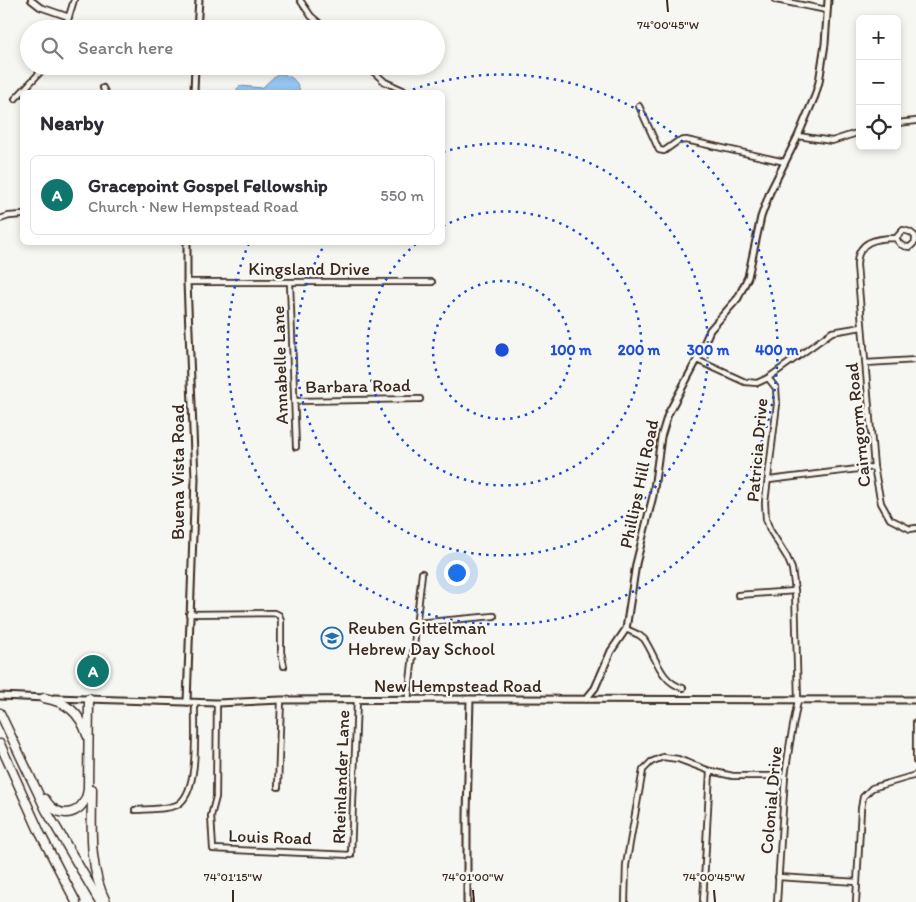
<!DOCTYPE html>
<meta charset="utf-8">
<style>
body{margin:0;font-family:Itim,sans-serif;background:#f2f2f3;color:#2b2b33}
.controls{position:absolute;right:15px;top:15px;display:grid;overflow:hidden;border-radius:8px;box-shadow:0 2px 8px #0003}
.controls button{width:45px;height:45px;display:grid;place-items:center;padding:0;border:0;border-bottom:1px solid #e1e1e2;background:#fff;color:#2b2b33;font:25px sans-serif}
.you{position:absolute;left:456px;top:572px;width:18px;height:18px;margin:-12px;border:4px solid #fff;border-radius:50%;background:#1a73e8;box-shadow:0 0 0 8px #1a73e833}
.badge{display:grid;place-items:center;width:32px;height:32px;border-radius:50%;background:#0f766e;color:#fff;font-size:16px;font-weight:700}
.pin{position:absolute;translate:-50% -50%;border:2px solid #fff;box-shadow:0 1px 5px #0006}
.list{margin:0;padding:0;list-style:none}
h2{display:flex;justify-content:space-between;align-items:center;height:65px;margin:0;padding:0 20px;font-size:21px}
h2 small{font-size:16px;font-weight:400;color:#7c7c81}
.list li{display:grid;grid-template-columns:32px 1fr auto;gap:15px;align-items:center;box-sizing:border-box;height:80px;margin:0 10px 10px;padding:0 10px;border:1px solid #e1e1e2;border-radius:8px}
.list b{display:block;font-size:19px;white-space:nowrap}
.list p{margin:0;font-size:16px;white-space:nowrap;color:#7c7c81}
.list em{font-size:16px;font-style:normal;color:#7c7c81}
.icon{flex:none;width:28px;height:28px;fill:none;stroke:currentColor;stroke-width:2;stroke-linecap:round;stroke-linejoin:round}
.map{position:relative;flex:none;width:916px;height:902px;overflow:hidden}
.search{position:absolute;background:#fff;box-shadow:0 2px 8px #0003;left:20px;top:20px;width:425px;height:55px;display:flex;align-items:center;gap:12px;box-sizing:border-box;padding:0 18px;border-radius:28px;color:#7c7c81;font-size:19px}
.panel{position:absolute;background:#fff;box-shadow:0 2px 8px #0003;left:20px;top:90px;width:425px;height:155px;border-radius:8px}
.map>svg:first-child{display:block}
.water{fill:#97c6f2;stroke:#72889d}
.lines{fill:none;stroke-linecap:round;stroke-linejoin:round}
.minor-casing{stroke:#3b2a1e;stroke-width:8}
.tertiary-casing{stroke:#3b2a1e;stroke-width:9}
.motorway-casing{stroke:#3b2a1e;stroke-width:11}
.minor{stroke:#f6f6f2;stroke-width:4.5}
.tertiary{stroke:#f6f6f2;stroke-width:5}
.motorway{stroke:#f6f6f2;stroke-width:8}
.ticks{fill:none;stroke:#3b2a1e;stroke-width:2}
.ring{fill:none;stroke:#1d4ed8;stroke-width:2.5;stroke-dasharray:2.5 5}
.labels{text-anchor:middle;stroke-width:4.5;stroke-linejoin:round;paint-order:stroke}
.street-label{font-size:18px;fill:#3b2a1e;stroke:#f6f6f2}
.poi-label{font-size:18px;fill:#3b2a1e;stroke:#f6f6f2;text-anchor:start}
.ticks-label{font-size:12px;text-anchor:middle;fill:#3b2a1e;stroke:#f6f6f2;stroke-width:4.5;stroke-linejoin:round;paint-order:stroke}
.centre{fill:#1d4ed8;stroke:#f6f6f2;stroke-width:2.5}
.ring-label{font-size:15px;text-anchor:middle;font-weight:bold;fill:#1d4ed8;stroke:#f6f6f2;stroke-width:4.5;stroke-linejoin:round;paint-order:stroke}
</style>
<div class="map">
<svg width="916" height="902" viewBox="0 0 916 902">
<rect width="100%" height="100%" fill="#f6f6f2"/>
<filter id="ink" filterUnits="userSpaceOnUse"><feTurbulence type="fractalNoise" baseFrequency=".02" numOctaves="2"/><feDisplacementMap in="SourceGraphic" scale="10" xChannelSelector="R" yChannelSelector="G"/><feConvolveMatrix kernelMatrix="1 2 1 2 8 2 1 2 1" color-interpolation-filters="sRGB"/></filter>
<g filter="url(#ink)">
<path class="water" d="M 278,73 C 290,75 298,80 300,92 L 237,92 L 237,89 L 240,86 L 262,88 Z"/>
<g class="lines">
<g class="minor-casing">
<g id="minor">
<path d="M 31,0 L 40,7 L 69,17"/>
<path d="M 300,0 L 311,16 L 326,29"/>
<path d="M 776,0 L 827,10"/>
<path d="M 65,29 L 74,0"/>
<path d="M 367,66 L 385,82 L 407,92"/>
<path d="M 103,88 L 105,92"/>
<path d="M 15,99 L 46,66"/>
<path d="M 639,106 L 659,150 L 664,151 L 678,141 L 686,140 L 785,162"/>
<path d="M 897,123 L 916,121"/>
<path d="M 798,136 L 832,141 L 860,132"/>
<path d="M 0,219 L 9,216 L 22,215"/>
<path d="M 896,238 L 903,230 L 910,232 L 915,236 L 915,242 L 910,247 C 903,247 899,245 896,238 C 876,238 857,241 857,265 L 874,467 L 881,503 L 890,519 L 910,529 L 916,528"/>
<path d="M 187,282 L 432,282"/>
<path d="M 290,283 L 296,447"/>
<path d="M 697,360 L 745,382 L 757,383 L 768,378 L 832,332 L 862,327"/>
<path d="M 866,363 L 916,360"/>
<path d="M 768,378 L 776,388 L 777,404 L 765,502 L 766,519 L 770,530 L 787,557 L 792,569 L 795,591 L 798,700 L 790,742 L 785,776 L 777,902"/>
<path d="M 296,401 L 420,399"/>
<path d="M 769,480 L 874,467"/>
<path d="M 738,595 L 795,591"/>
<path d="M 189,614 L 275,613 L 279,615 L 281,620 L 281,652 L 284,666"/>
<path d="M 417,623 L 494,616"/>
<path d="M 626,629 L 639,635 L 644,639 C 656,656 660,682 683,688"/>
<path d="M 408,700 L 422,573"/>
<path d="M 217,703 L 216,797 L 211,816 L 213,849 L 351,855 L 357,700"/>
<path d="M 916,722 L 916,761"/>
<path d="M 278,787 L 281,700"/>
<path d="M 135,810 C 146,809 172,810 180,803 C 200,786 194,727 195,702"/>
<path d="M 778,877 L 857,882"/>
<path d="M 625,902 L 626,865 L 643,770 L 651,762 L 663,757 L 678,759 L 710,771 L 733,776 L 785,776"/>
<path d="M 703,902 L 710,771"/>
<path d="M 856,902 L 861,809 L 863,797 L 872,788 L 916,775"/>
</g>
</g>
<g class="tertiary-casing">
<g id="tertiary">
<path d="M 197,29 L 199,0"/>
<path d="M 194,92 L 195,66"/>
<path d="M 187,242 L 187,282 L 195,479 L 187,702"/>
<path d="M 0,696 L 46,698"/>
<path d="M 54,698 L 217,703 L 281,700 L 470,699 L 916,700"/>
<path d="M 586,699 L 595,688 L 611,651 L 626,629 L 636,564 L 653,496 L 661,437 L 668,414 L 697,360 L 710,330 L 738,298 L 748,277 L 761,217 L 770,192 L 798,136 L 815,96 L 819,82 L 825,44 L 828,0"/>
<path d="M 467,902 L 467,815 L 470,699"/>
</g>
</g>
<g class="motorway-casing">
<g id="motorway">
<path d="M 44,698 C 67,702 80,713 87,735"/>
<path d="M 0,713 L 46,810 L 100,902"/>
<path d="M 0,744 L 40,833 L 76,902"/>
<path d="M 92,789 C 92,827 88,866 106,902"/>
<path d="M 45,799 C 59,823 87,814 88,787 L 89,699"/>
</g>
</g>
<use href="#minor" class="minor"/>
<use href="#tertiary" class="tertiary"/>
<use href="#motorway" class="motorway"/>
</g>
</g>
<path class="ticks" d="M 667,0 L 668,12M 233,890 L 233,902M 473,890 L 474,902M 714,890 L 715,902"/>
<g class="ring">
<circle cx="502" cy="350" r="69"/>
<path d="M443 226A137 137 0 1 1 417 243"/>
<path d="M443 152A206 206 0 1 1 325 244"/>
<path d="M406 92A275 275 0 1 1 249 243"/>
</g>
<defs>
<g id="school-ring" transform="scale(1.125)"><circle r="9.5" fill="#f6f6f2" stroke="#1f6fb2" stroke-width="1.5"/><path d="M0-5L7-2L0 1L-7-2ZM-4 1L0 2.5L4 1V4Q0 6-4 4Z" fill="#1f6fb2"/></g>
</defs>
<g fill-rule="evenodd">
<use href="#school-ring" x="332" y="638"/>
</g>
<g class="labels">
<g class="street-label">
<text x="309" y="275">Kingsland Drive</text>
<text transform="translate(280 365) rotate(-92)" y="6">Annabelle Lane</text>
<text transform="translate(358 386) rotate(-1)" y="6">Barbara Road</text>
<text transform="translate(858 425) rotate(-96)" y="6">Cairngorm Road</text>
<text transform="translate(757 450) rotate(-85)" y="6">Patricia Drive</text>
<text transform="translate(178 472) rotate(-90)" y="6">Buena Vista Road</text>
<text transform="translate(639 484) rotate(-78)" y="6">Phillips Hill Road</text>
<text x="458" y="692">New Hempstead Road</text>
<text transform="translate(341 777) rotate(-88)" y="6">Rheinlander Lane</text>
<text transform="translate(771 800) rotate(-85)" y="6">Colonial Drive</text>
<text transform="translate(270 837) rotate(2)" y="6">Louis Road</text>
</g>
<g class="poi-label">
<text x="348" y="634">Reuben Gittelman<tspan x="348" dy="21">Hebrew Day School</tspan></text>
</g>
</g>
<g class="ticks-label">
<text x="668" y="29">74°00'45"W</text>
<text x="233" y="881">74°01'15"W</text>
<text x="473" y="881">74°01'00"W</text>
<text x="714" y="881">74°00'45"W</text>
</g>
<circle cx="502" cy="350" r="8" class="centre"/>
<g class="ring-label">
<text x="571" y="355">100 m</text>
<text x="639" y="355">200 m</text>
<text x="708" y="355">300 m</text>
<text x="777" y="355">400 m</text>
</g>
</svg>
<div class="controls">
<button>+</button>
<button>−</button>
<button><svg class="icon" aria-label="locate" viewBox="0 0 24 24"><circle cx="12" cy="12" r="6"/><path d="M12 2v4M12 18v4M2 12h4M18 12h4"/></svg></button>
</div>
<div class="you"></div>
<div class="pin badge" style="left:93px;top:671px">A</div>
<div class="search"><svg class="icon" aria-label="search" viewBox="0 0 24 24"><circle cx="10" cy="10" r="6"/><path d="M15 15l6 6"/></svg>Search here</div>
<section class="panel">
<h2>Nearby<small></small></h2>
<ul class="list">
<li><span class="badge">A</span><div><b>Gracepoint Gospel Fellowship</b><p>Church · New Hempstead Road</p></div><em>550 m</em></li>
</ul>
</section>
</div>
